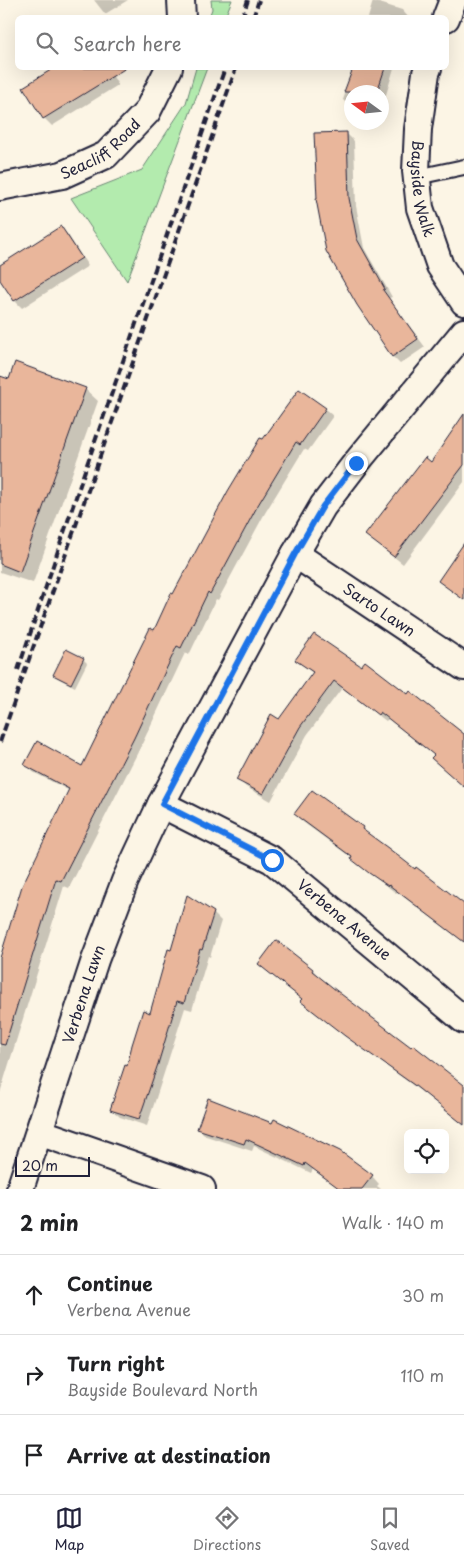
<!DOCTYPE html>
<meta charset="utf-8">
<style>
body{margin:0;font-family:"Playpen Sans",sans-serif;background:#f6f6f6;color:#202124}
.controls{position:absolute;right:15px;bottom:15px;display:grid;overflow:hidden;border-radius:8px;box-shadow:0 5px 20px #0002}
.controls button{width:45px;height:45px;display:grid;place-items:center;padding:0;border:0;border-bottom:1px solid #e0e0e0;background:#fff;color:#202124;font:25px sans-serif}
.compass{position:absolute;left:344px;top:85px;width:45px;height:45px;border-radius:50%;background:#fff;box-shadow:0 5px 20px #0002;rotate:285deg}
.scale{position:absolute;left:15px;bottom:12px;width:75px;box-sizing:border-box;padding-left:5px;border:2px solid #22223b;border-top:0;font-size:14px;line-height:18px;white-space:nowrap;color:#22223b;-webkit-text-stroke:4px #fcf5e5;paint-order:stroke}
.stop{position:absolute;width:15px;height:15px;margin:-11px;border:4px solid #1a73e8;border-radius:50%;background:#fff}
.stop.end{background:#1a73e8;border-color:#fff;box-shadow:0 1px 5px #0008}
.list{margin:0;padding:0;list-style:none}
h2{display:flex;justify-content:space-between;align-items:center;height:65px;margin:0;padding:0 20px;font-size:21px}
h2 small{font-size:16px;font-weight:400;color:#757577}
.list li{display:grid;grid-template-columns:32px 1fr auto;gap:15px;align-items:center;box-sizing:border-box;height:80px;padding:0 20px;border-top:1px solid #e0e0e0}
.list b{display:block;font-size:19px;white-space:nowrap}
.list p{margin:0;font-size:16px;white-space:nowrap;color:#757577}
.list em{font-size:16px;font-style:normal;color:#757577}
.icon{flex:none;width:28px;height:28px;fill:none;stroke:currentColor;stroke-width:2;stroke-linecap:round;stroke-linejoin:round}
.map{position:relative;flex:none;width:464px;height:1189px;overflow:hidden}
.search{position:absolute;background:#fff;box-shadow:0 5px 20px #0002;left:15px;right:15px;top:15px;height:55px;display:flex;align-items:center;gap:12px;box-sizing:border-box;padding:0 18px;border-radius:8px;color:#757577;font-size:19px}
.sheet{height:305px;background:#fff}
nav{display:flex;justify-content:space-around;align-items:center;box-sizing:border-box;height:70px;border-top:1px solid #e0e0e0;background:#fff;font-size:14px;color:#757577}
nav a{display:grid;justify-items:center;gap:2px}
nav .on{color:#22223b}
.map>svg:first-child{display:block}
.green{fill:#b3ebae;stroke:#6a8674}
.shadow{fill:#0003}
.building{fill:#e9b69b;stroke:#22223b}
.lines{fill:none;stroke-linecap:round;stroke-linejoin:round}
.service-casing{stroke:#22223b;stroke-width:18}
.minor-casing{stroke:#22223b;stroke-width:30}
.service{stroke:#fcf5e5;stroke-width:14}
.minor{stroke:#fcf5e5;stroke-width:26}
.rail{stroke:#22223b;stroke-width:4;stroke-dasharray:8 4;stroke-linecap:butt}
.route{stroke:#1a73e8;stroke-width:6}
.labels{text-anchor:middle;stroke-width:4;stroke-linejoin:round;paint-order:stroke}
.street-label{font-size:15px;fill:#22223b;stroke:#fcf5e5}
</style>
<div class="map">
<svg width="464" height="1189" viewBox="0 0 464 1189">
<rect width="100%" height="100%" fill="#fcf5e5"/>
<filter id="ink" filterUnits="userSpaceOnUse"><feTurbulence type="fractalNoise" baseFrequency=".02" numOctaves="2"/><feDisplacementMap in="SourceGraphic" scale="10" xChannelSelector="R" yChannelSelector="G"/><feConvolveMatrix kernelMatrix="1 2 1 2 8 2 1 2 1" color-interpolation-filters="sRGB"/></filter>
<g filter="url(#ink)">
<g class="green">
<path d="M 211,0 L 232,0 L 225,17 L 209,17 L 212,9 Z"/>
<path d="M 196,68 L 207,68 L 127,281 L 71,198 L 142,170 L 186,103 Z"/>
</g>
<g class="shadow">
<path d="M 94,0 L 128,0 L 105,14 Z"/>
<path d="M 373,1 L 402,10 L 409,18 L 368,18 Z"/>
<path d="M 56,68 L 108,68 L 118,85 L 52,126 L 44,118 L 25,87 Z"/>
<path d="M 354,68 L 394,68 L 382,108 L 382,92 L 352,92 L 352,108 L 343,100 Z"/>
<path d="M 346,133 L 354,141 L 356,206 L 364,248 L 392,297 L 389,298 L 425,347 L 400,364 L 393,357 L 358,305 L 327,250 Z"/>
<path d="M 61,227 L 68,235 L 88,266 L 22,308 L 15,301 L 0,278 L 0,266 Z"/>
<path d="M 0,377 L 9,381 L 85,389 L 98,401 L 33,583 L 0,572 Z"/>
<path d="M 325,409 L 333,416 L 308,451 L 304,449 L 265,513 L 218,600 L 216,599 L 189,655 L 185,653 L 141,746 L 69,888 L 64,886 L 0,1093 L 0,963 L 70,791 L 33,772 L 26,764 L 83,768 L 173,595 L 263,441 Z"/>
<path d="M 464,417 L 464,482 L 403,564 L 375,542 Z"/>
<path d="M 83,659 L 87,663 L 75,687 L 58,678 L 54,674 Z"/>
<path d="M 297,660 L 464,740 L 464,786 L 435,756 L 388,719 L 386,721 L 342,688 L 307,735 L 271,801 L 246,787 L 238,779 L 314,674 Z"/>
<path d="M 295,814 L 362,828 L 370,836 L 464,905 L 464,942 L 397,892 L 396,893 L 360,866 L 352,858 L 303,822 Z"/>
<path d="M 213,913 L 221,921 L 210,957 L 208,956 L 192,1010 L 185,1008 L 147,1126 L 120,1117 L 112,1110 L 151,1014 L 172,952 Z"/>
<path d="M 277,942 L 313,970 L 320,978 L 319,979 L 464,1088 L 464,1125 L 442,1107 L 309,1008 L 302,1001 L 303,1000 L 267,971 Z"/>
<path d="M 209,1099 L 372,1176 L 379,1184 L 377,1186 L 381,1189 L 340,1189 L 313,1169 L 311,1173 L 254,1146 L 252,1151 L 206,1136 L 198,1128 Z"/>
</g>
<g class="building">
<path d="M 54,68 L 126,68 L 43,119 L 23,87 Z"/>
<path d="M 353,68 L 385,68 L 377,92 L 344,92 Z"/>
<path d="M 347,132 L 349,198 L 357,239 L 385,289 L 383,290 L 418,339 L 392,357 L 357,305 L 326,251 L 316,199 L 317,199 L 314,133 Z"/>
<path d="M 61,226 L 82,258 L 14,301 L 0,280 L 0,265 Z"/>
<path d="M 15,362 L 86,388 L 20,572 L 0,564 L 0,376 L 9,379 Z"/>
<path d="M 299,389 L 326,408 L 300,445 L 296,442 L 258,505 L 210,594 L 208,592 L 181,648 L 177,646 L 134,738 L 61,881 L 56,879 L 5,1045 L 0,1044 L 0,958 L 22,886 L 69,789 L 24,765 L 37,741 L 82,766 L 150,628 L 154,630 L 171,593 L 173,594 L 228,491 L 260,438 L 263,439 Z"/>
<path d="M 464,414 L 464,465 L 394,557 L 365,535 L 425,457 L 431,462 Z"/>
<path d="M 464,543 L 464,600 L 438,581 Z"/>
<path d="M 314,634 L 361,666 L 365,661 L 408,694 L 410,691 L 464,734 L 464,787 L 431,758 L 434,755 L 380,712 L 378,715 L 334,681 L 300,727 L 263,794 L 236,780 L 271,714 L 279,719 L 313,672 L 295,660 Z"/>
<path d="M 66,649 L 84,658 L 71,684 L 53,675 Z"/>
<path d="M 312,790 L 363,827 L 362,829 L 388,848 L 415,869 L 416,867 L 464,904 L 464,942 L 389,885 L 388,886 L 369,873 L 351,859 L 352,857 L 294,814 Z"/>
<path d="M 187,895 L 214,912 L 202,950 L 200,949 L 184,1003 L 177,1001 L 158,1064 L 139,1119 L 110,1110 L 125,1065 L 127,1066 L 132,1045 L 143,1010 L 150,1013 L 168,949 L 171,950 Z"/>
<path d="M 276,940 L 313,969 L 312,971 L 337,991 L 411,1047 L 413,1045 L 464,1085 L 464,1125 L 414,1085 L 345,1036 L 300,1001 L 302,999 L 258,964 Z"/>
<path d="M 208,1098 L 272,1123 L 274,1119 L 340,1151 L 373,1175 L 362,1189 L 340,1189 L 305,1163 L 304,1166 L 246,1139 L 244,1144 L 197,1129 Z"/>
</g>
<g class="lines">
<g class="service-casing">
<path id="service" d="M 417,177 L 464,167"/>
</g>
<g class="minor-casing">
<g id="minor">
<path d="M 181,0 L 182,18"/>
<path d="M 446,18 L 453,0"/>
<path id="s1" d="M 428,68 L 426,73 L 418,129 L 416,171 L 420,208 L 440,266 L 464,302"/>
<path id="s2" d="M 0,187 L 62,175 L 106,155 L 147,112 L 169,68"/>
<path id="s3" d="M 295,554 L 464,667"/>
<path id="s4" d="M 161,804 L 272,860 L 464,1020"/>
<path d="M 39,1132 L 202,1189"/>
<path id="s5" d="M 20,1189 L 95,960 L 125,881 L 161,804 L 295,554 L 323,506 L 356,463 L 464,332"/>
</g>
</g>
<use href="#service" class="service"/>
<use href="#minor" class="minor"/>
<g class="rail">
<path d="M 242,18 L 248,0"/>
<path d="M 253,18 L 259,0"/>
<path d="M 18,670 L 83,476 L 225,68"/>
<path d="M 0,742 L 236,68"/>
</g>
</g>
</g>
<g class="lines" filter="url(#ink)">
<path class="route" d="M 272,860 L 162,804 L 295,554 L 323,506 L 356,463"/>
</g>
<g class="labels">
<g class="street-label">
<text dy="5" stroke="none"><textPath href="#s2" startOffset="110">Seacliff Road</textPath></text>
<text dy="5" stroke="none"><textPath href="#s1" startOffset="122">Bayside Walk</textPath></text>
<text dy="5" stroke="none"><textPath href="#s3" startOffset="101">Sarto Lawn</textPath></text>
<text dy="5" stroke="none"><textPath href="#s4" startOffset="218">Verbena Avenue</textPath></text>
<text dy="5" stroke="none"><textPath href="#s5" startOffset="205">Verbena Lawn</textPath></text>
</g>
</g>
</svg>
<div class="controls">
<button><svg class="icon" aria-label="locate" viewBox="0 0 24 24"><circle cx="12" cy="12" r="6"/><path d="M12 2v4M12 18v4M2 12h4M18 12h4"/></svg></button>
</div>
<svg class="compass" viewBox="-18 -18 36 36"><path d="M0-13l5 13h-10z" fill="#e53935"/><path d="M0 13l5-13h-10z" fill="#757577"/></svg>
<div class="scale">20 m</div>
<div class="stop" style="left:272px;top:860px"></div>
<div class="stop end" style="left:356px;top:463px"></div>
<div class="search"><svg class="icon" aria-label="search" viewBox="0 0 24 24"><circle cx="10" cy="10" r="6"/><path d="M15 15l6 6"/></svg>Search here</div>
</div>
<section class="sheet">
<h2>2 min<small>Walk · 140 m</small></h2>
<ul class="list">
<li><svg class="icon" aria-label="ahead" viewBox="0 0 24 24"><path d="M12 20V5M6 11l6-6 6 6"/></svg><div><b>Continue</b><p>Verbena Avenue</p></div><em>30 m</em></li>
<li><svg class="icon" aria-label="right" viewBox="0 0 24 24"><path d="M7 20v-9h11M14 6l5 5-5 5"/></svg><div><b>Turn right</b><p>Bayside Boulevard North</p></div><em>110 m</em></li>
<li><svg class="icon" aria-label="arrive" viewBox="0 0 24 24"><path d="M6 21V4h12l-3 4 3 4H6"/></svg><div><b>Arrive at destination</b></div></li>
</ul>
</section>
<nav>
<a class="on"><svg class="icon" aria-label="map" viewBox="0 0 24 24"><path d="M3 6l6-2 6 2 6-2v14l-6 2-6-2-6 2zM9 4v14M15 6v14"/></svg>Map</a>
<a><svg class="icon" aria-label="directions" viewBox="0 0 24 24"><path d="M12 3l9 9-9 9-9-9zM9 14v-3h6M13 9l2 2-2 2"/></svg>Directions</a>
<a><svg class="icon" aria-label="saved" viewBox="0 0 24 24"><path d="M7 4h10v16l-5-4-5 4z"/></svg>Saved</a>
</nav>
